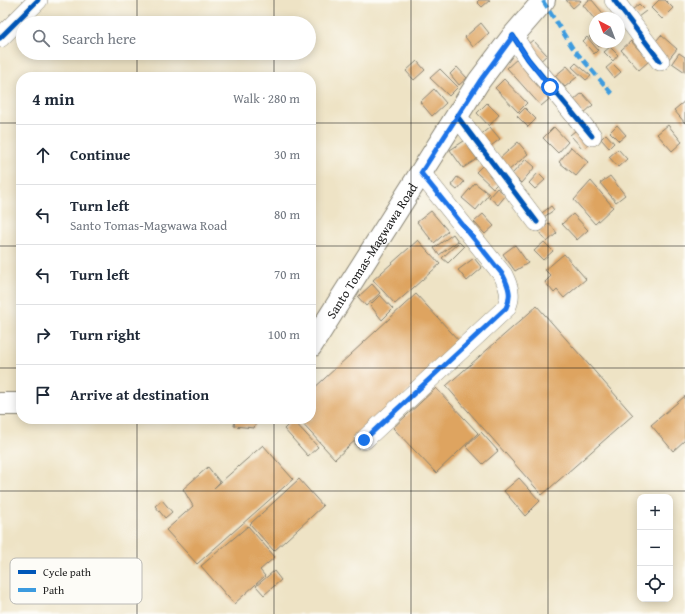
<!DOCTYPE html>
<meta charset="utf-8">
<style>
body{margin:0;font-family:"Gentium Book Plus",serif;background:#f6f6f7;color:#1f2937}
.controls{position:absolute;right:12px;bottom:12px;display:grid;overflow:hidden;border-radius:8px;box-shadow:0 2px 10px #0003}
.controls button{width:36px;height:36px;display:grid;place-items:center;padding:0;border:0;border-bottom:1px solid #e0e1e3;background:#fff;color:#1f2937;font:20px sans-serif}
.compass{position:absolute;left:589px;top:12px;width:36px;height:36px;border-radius:50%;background:#fff;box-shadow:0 2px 10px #0003;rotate:318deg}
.stop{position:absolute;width:12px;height:12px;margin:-9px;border:3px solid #1a73e8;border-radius:50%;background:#fff}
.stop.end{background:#1a73e8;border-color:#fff;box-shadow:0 1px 4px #0008}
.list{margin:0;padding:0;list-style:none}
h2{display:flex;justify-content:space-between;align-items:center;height:52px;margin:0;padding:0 16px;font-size:17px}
h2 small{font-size:13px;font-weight:400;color:#747a83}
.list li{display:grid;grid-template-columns:26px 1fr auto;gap:12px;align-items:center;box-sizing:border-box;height:60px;padding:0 16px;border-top:1px solid #e0e1e3}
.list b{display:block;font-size:15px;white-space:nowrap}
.list p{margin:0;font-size:13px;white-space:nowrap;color:#747a83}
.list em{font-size:13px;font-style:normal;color:#747a83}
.icon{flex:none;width:22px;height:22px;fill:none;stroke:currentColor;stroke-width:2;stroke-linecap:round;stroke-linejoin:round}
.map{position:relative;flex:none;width:685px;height:614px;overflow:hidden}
.search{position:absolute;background:#fff;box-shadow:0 2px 10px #0003;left:16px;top:16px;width:300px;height:44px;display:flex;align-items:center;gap:10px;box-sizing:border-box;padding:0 14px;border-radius:22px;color:#747a83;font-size:15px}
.panel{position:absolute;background:#fff;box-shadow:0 2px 10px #0003;left:16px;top:72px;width:300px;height:352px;border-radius:16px}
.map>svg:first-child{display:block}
.building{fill:#dea461}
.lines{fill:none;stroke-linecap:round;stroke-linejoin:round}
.minor-casing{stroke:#858070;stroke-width:20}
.major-casing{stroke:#858070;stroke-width:24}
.minor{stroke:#fff;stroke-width:19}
.major{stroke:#fff;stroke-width:22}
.quiet{stroke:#3c9bdf;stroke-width:4;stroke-dasharray:8 4;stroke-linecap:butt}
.cycleway-casing{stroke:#fdfcf7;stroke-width:8}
.cycleway{stroke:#0057b8;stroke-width:5}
.route{stroke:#1a73e8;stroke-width:5}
.grid{fill:none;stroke:#1c1c1c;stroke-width:1;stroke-opacity:0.55}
.labels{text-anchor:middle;stroke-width:3;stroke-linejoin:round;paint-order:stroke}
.street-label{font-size:13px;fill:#1c1c1c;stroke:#fdfcf7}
.key{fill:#fdfcf7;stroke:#bab9b5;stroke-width:1}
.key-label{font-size:11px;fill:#1c1c1c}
</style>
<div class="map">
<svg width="685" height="614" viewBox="0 0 685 614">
<rect width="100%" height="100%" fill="#fdfcf7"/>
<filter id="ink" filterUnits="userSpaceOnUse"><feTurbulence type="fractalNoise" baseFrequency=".025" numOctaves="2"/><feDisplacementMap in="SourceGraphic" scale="8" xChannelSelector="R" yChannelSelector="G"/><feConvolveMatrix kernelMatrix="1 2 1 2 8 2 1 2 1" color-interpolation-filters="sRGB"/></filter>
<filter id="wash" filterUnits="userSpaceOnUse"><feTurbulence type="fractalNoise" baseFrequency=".012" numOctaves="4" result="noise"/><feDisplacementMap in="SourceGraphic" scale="16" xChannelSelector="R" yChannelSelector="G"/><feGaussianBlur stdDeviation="0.9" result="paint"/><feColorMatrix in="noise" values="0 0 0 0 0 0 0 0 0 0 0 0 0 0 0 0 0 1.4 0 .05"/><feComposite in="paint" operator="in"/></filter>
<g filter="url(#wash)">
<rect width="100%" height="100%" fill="#eee3c5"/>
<g id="blocks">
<g class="building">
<path d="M 479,0 L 490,0 L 482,7 L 477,2 Z"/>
<path d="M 566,0 L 580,0 L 581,1 L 573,8 Z"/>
<path d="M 589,0 L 592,0 L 607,18 L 595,18 L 595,20 L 583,5 Z"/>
<path d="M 659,0 L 665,0 L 673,8 L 662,19 L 651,8 Z"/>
<path d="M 639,4 L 646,11 L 638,17 L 632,10 Z"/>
<path d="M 481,23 L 489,33 L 473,47 L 465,37 Z"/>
<path d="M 595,32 L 595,42 L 605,42 L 599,47 L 589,37 Z"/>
<path d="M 661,35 L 677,49 L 668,60 L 652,46 Z"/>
<path d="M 587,37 L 598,50 L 594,54 L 583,41 Z"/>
<path d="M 533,40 L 547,55 L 536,65 L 522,49 Z"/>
<path d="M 631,41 L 649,61 L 639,70 L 621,50 Z"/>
<path d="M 610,47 L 618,55 L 613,61 L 604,52 Z"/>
<path d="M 679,53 L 685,57 L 685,72 L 672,63 Z"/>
<path d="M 519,57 L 553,96 L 541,106 L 507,68 Z"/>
<path d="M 417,61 L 425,70 L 414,80 L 406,71 Z"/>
<path d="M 576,63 L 591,76 L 586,80 L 572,67 Z"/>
<path d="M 612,63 L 621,72 L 614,78 L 606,68 Z"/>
<path d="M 567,66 L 577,77 L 565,87 L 555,76 Z"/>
<path d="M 457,67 L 467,78 L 459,85 L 450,74 Z"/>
<path d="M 440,69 L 458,87 L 449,96 L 430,78 Z"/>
<path d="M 504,79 L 527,103 L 518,112 L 495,88 Z"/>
<path d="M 434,89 L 446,103 L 432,116 L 420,102 Z"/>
<path d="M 582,93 L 593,105 L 583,114 L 572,102 Z"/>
<path d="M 685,101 L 685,123 L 674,110 Z"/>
<path d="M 487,103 L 499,115 L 489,126 L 477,113 Z"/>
<path d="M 525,108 L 536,119 L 528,127 L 517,116 Z"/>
<path d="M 617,125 L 626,135 L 619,141 L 610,132 Z"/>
<path d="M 668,125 L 682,142 L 672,151 L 657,134 Z"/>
<path d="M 490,127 L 500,139 L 487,149 L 478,137 Z"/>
<path d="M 554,127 L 568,142 L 558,153 L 543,138 Z"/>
<path d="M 580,127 L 592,141 L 583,149 L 570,135 Z"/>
<path d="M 606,134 L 614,143 L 609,148 L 601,139 Z"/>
<path d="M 464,141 L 477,159 L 463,168 L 450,150 Z"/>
<path d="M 518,142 L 528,154 L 508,171 L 498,160 Z"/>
<path d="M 571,147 L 588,162 L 576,176 L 559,162 Z"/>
<path d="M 618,149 L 627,159 L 618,167 L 609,157 Z"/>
<path d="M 526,159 L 535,167 L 521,183 L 512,174 Z"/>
<path d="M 484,164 L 500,181 L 493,188 L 476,172 Z"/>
<path d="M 538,173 L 545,180 L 535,189 L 529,183 Z"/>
<path d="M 610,176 L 625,195 L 616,202 L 600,183 Z"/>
<path d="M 457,177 L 464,182 L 457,190 L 451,185 Z"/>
<path d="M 591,181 L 613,207 L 595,224 L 574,200 Z"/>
<path d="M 475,183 L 489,194 L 476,210 L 462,198 Z"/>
<path d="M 497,188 L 506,195 L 498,205 L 489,197 Z"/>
<path d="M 551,206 L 554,210 L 541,219 L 538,216 Z"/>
<path d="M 431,211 L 448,231 L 434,243 L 417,222 Z"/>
<path d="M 483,214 L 494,226 L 485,234 L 474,222 Z"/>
<path d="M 573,214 L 588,230 L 577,240 L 562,224 Z"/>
<path d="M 549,223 L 557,233 L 547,242 L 539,232 Z"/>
<path d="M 453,234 L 458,241 L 439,255 L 434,248 Z"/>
<path d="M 418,240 L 440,264 L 395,304 L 373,280 Z"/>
<path d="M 459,242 L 464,247 L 448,263 L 442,258 Z"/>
<path d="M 544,242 L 553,251 L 543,260 L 534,251 Z"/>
<path d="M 515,245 L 528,263 L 515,271 L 503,254 Z"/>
<path d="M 564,254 L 586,279 L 564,298 L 557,290 L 554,293 L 545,282 L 551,276 L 545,270 Z"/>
<path d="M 474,258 L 482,268 L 467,281 L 458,270 Z"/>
<path d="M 372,284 L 380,293 L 366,306 L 358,297 Z"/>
<path d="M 416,294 L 461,343 L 335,459 L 298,419 L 311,419 L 311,391 Z"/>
<path d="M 380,295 L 393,309 L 382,320 L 370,305 Z"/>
<path d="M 537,306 L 633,415 L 542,495 L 446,386 Z"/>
<path d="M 436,388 L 478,433 L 436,473 L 393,428 Z"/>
<path d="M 685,396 L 685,440 L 673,451 L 651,425 Z"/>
<path d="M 235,419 L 257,419 L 254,428 L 234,426 Z"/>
<path d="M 293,420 L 318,447 L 308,456 L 284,429 Z"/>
<path d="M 481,432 L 498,451 L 483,464 L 466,446 Z"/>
<path d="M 263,445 L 293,479 L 197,564 L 166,530 L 193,506 L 183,489 L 208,467 L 220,482 L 214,488 Z"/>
<path d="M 519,478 L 540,501 L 525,516 L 504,491 Z"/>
<path d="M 299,479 L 323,506 L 274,551 L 250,524 Z"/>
<path d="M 162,500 L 172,512 L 165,518 L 155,506 Z"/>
<path d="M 248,526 L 275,557 L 260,570 L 265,576 L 234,604 L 201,566 Z"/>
<path d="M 274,571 L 281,580 L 264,595 L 256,586 Z"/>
</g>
</g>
</g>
<g filter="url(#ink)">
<use href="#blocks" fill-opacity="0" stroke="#858070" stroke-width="1"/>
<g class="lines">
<g class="minor-casing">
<g id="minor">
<path d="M 614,0 L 660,61"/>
<path d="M 513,36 L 528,59 L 592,136"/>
<path d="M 0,38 L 38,0"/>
<path d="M 457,116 L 537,222"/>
<path d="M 364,440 L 506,308 C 512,296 509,287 503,275 L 421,173"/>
</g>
</g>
<g class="major-casing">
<g id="major">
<path id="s1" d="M 311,346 L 479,81 L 513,36 L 544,0"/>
<path d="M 0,404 L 21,404"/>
</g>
</g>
<use href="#minor" class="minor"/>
<use href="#major" class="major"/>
<path class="quiet" d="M 543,1 L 572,47 L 613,95"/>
<g class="cycleway-casing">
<g id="cycleway">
<path d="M 614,0 L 660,61"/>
<path d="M 513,36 L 528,59 L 592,136"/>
<path d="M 0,38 L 38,0"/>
<path d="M 457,116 L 537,222"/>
</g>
</g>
<use href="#cycleway" class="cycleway"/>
</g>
</g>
<g class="lines" filter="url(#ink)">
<path class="route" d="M 364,440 L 506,308 C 512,296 509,287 503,275 L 421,173 L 480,81 L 513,36 L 528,59 L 550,87"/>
</g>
<path class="grid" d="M 137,0 L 137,23M 274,0 L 274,23M 411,0 L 411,614M 548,0 L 548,614M 137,53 L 137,77M 274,53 L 274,77M 0,123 L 21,123M 311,123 L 685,123M 0,246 L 21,246M 311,246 L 685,246M 0,368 L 21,368M 311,368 L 685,368M 137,419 L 137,614M 274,419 L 274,614M 0,491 L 685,491"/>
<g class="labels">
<g class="street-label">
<text dy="5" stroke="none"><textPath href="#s1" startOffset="113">Santo Tomas-Magwawa Road</textPath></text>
</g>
</g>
<rect x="10" y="558" width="132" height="46" rx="6" class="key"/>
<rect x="18" y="570" width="18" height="4" fill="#0057b8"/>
<rect x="18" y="588" width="18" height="4" fill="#3c9bdf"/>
<g class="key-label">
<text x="43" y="576">Cycle path</text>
<text x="43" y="594">Path</text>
</g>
</svg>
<div class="controls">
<button>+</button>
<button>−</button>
<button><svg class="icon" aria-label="locate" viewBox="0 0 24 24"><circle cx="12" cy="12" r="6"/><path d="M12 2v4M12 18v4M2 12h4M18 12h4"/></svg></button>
</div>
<svg class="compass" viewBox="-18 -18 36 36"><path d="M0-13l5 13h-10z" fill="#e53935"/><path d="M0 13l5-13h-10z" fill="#747a83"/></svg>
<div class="stop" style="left:550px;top:87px"></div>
<div class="stop end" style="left:364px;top:440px"></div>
<div class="search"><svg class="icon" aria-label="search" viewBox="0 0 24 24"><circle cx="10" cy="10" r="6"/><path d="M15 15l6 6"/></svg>Search here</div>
<section class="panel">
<h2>4 min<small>Walk · 280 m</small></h2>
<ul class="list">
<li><svg class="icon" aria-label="ahead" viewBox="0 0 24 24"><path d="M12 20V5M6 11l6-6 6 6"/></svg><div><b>Continue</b></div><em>30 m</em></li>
<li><svg class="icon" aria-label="left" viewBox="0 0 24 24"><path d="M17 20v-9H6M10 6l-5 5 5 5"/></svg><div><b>Turn left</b><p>Santo Tomas-Magwawa Road</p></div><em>80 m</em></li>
<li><svg class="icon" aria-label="left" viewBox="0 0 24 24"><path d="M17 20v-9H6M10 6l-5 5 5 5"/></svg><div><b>Turn left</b></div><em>70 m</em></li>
<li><svg class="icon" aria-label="right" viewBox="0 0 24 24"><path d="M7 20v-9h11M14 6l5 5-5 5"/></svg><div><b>Turn right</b></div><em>100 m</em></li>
<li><svg class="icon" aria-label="arrive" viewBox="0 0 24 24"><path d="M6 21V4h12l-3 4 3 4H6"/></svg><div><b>Arrive at destination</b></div></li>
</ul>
</section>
</div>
